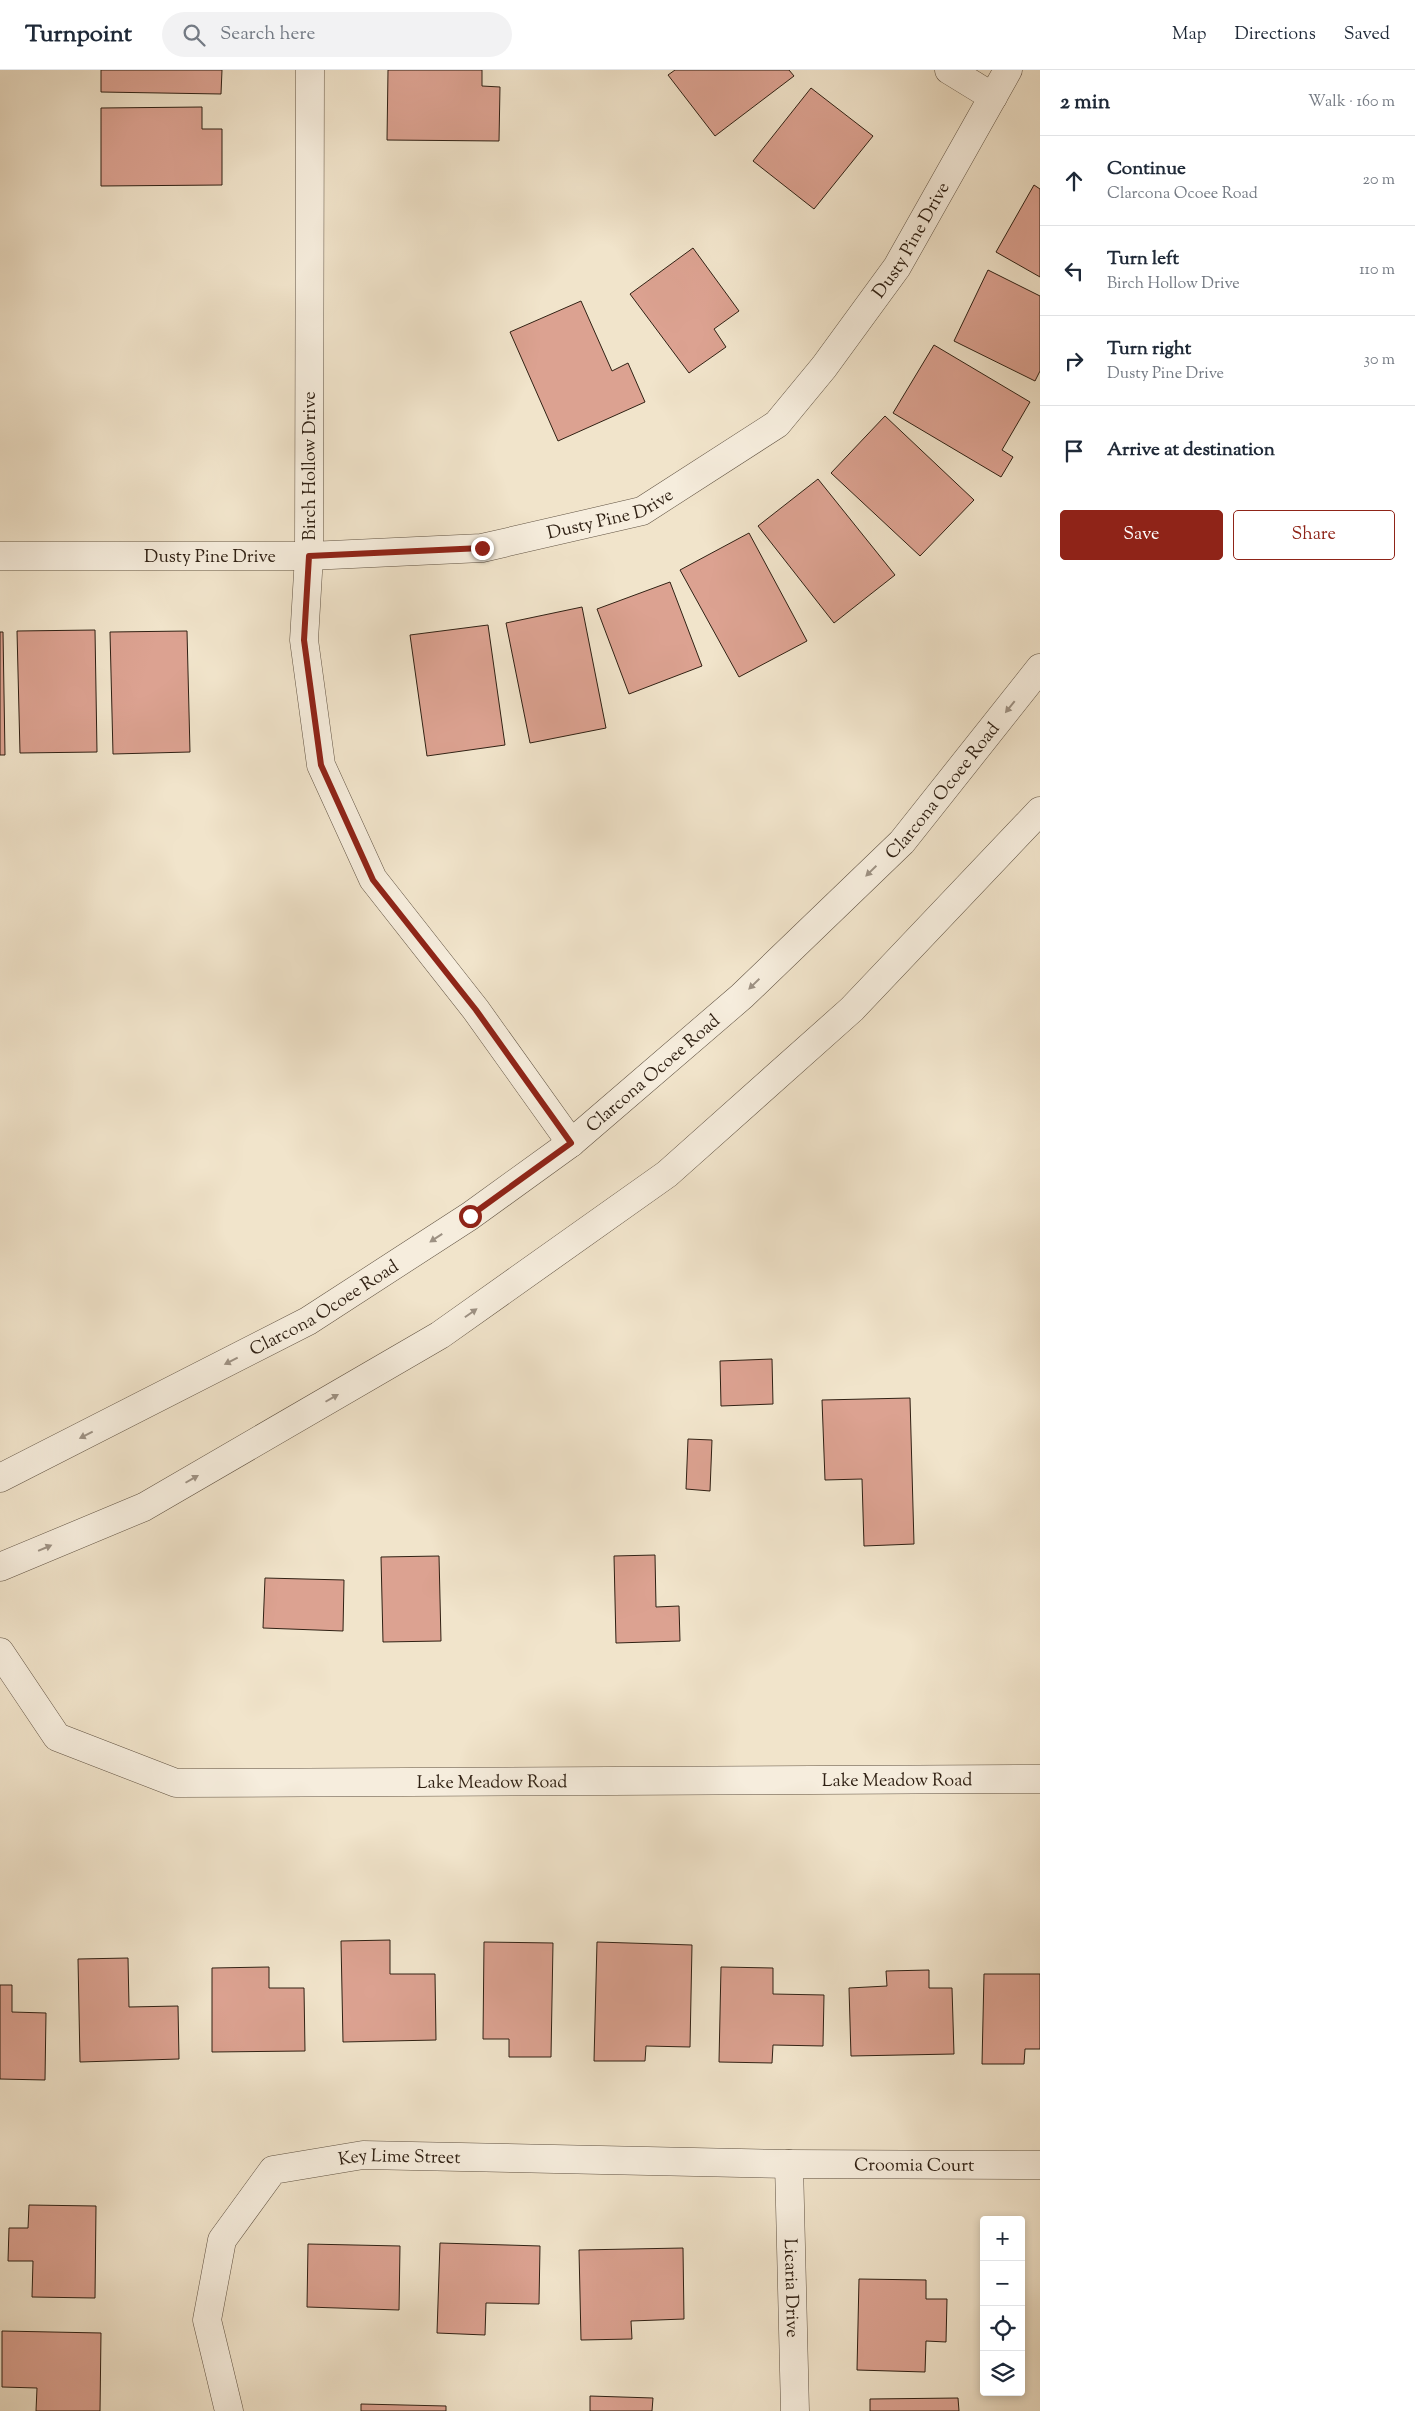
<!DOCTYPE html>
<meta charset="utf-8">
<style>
body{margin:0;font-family:"Sorts Mill Goudy",serif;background:#f2f2f3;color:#1f2937}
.controls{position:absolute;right:15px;bottom:15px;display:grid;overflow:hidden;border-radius:5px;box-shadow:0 2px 8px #0003}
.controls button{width:45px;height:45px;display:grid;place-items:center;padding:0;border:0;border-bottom:1px solid #e0e1e3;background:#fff;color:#1f2937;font:25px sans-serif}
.stop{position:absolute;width:15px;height:15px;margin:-11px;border:4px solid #8f2418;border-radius:50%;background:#fff}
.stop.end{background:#8f2418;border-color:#fff;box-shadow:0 1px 5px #0008}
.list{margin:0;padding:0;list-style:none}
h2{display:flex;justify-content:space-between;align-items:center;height:65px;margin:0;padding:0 20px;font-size:21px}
h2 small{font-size:16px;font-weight:400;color:#747a83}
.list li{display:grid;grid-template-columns:32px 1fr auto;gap:15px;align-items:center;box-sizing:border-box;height:90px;padding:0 20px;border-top:1px solid #e0e1e3}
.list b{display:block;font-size:19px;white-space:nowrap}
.list p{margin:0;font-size:16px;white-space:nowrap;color:#747a83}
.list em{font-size:16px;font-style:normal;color:#747a83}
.actions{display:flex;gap:10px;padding:15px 20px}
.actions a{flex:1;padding:11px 0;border:1px solid #8f2418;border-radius:5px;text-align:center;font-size:18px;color:#8f2418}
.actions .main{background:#8f2418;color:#fff}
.icon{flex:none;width:28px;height:28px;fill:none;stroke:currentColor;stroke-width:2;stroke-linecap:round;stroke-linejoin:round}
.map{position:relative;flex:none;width:1040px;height:2341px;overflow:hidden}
header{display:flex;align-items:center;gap:30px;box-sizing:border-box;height:70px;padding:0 25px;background:#fff;border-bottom:1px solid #e0e1e3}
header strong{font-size:24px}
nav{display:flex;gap:28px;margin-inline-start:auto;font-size:18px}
.search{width:350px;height:45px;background:#f2f2f3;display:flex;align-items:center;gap:12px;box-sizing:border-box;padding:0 18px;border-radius:28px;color:#747a83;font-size:19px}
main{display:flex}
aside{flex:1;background:#fff}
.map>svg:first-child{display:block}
.building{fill:#dca291;stroke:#302114}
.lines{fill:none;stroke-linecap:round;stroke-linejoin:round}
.minor-casing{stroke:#605242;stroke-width:29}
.tertiary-casing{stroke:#605242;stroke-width:29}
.minor{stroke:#f6eddd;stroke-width:28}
.tertiary{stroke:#f6eddd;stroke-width:28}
.oneway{fill:#9d9183}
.route{stroke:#8f2418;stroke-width:6}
.labels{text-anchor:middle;stroke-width:5;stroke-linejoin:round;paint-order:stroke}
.street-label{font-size:18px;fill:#302114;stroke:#f6eddd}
</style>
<header>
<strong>Turnpoint</strong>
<div class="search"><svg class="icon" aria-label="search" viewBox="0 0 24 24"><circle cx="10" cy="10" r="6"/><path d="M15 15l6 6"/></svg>Search here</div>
<nav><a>Map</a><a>Directions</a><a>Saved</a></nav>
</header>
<main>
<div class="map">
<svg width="1040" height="2341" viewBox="0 0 1040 2341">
<rect width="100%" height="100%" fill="#f1e4cb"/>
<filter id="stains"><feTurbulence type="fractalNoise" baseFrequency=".004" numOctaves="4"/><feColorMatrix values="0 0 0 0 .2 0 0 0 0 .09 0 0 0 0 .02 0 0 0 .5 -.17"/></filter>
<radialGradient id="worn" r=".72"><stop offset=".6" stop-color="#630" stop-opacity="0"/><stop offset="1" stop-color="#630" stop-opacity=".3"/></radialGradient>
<g class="building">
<path d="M 101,0 L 222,0 L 221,24 L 101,22 Z"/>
<path d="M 388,0 L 482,0 L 482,16 L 500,17 L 499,71 L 387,70 Z"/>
<path d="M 675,0 L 789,0 L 794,6 L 715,66 L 668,5 Z"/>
<path d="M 811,18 L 873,66 L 814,139 L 753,91 Z"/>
<path d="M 202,37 L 202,59 L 222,59 L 222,115 L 101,116 L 101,38 Z"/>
<path d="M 1034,115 L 1040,119 L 1040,207 L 996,182 Z"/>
<path d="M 693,178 L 739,241 L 714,259 L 726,277 L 689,303 L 630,224 Z"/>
<path d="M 988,200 L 1040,226 L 1040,301 L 1035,311 L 954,271 Z"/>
<path d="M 581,231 L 612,301 L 628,293 L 645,332 L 558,371 L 510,262 Z"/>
<path d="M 934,275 L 1030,332 L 1002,380 L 1013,387 L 1001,407 L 893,343 Z"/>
<path d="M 885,346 L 974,430 L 920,486 L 831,403 Z"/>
<path d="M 818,409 L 895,505 L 834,553 L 758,456 Z"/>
<path d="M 749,463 L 807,571 L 739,607 L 680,500 Z"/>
<path d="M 670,512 L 702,596 L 629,624 L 597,539 Z"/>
<path d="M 582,537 L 606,658 L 530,673 L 506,553 Z"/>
<path d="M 488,555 L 505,675 L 427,686 L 410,565 Z"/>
<path d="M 95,560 L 97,682 L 20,683 L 17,561 Z"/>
<path d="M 187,561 L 190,682 L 113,684 L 110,562 Z"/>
<path d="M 0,562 L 3,562 L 5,685 L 0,685 Z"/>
<path d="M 772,1289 L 773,1334 L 721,1336 L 720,1291 Z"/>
<path d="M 910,1328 L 914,1474 L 864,1476 L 862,1409 L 825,1410 L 822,1330 Z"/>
<path d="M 688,1369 L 712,1370 L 710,1421 L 686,1419 Z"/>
<path d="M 655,1485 L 656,1537 L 679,1536 L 680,1571 L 616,1573 L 614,1486 Z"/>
<path d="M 439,1486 L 441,1571 L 383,1572 L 381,1487 Z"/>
<path d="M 265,1508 L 344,1510 L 343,1561 L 263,1558 Z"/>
<path d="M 390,1870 L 390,1904 L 435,1904 L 436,1970 L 343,1972 L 341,1871 Z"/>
<path d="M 484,1872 L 553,1873 L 551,1987 L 509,1987 L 509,1969 L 483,1969 Z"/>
<path d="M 597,1872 L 692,1875 L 690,1977 L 646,1976 L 645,1991 L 594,1991 Z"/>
<path d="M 128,1888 L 129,1937 L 178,1936 L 179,1989 L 80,1992 L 78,1889 Z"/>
<path d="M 269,1897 L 269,1918 L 304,1918 L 305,1981 L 212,1982 L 212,1898 Z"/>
<path d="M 721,1897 L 773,1898 L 773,1924 L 824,1925 L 823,1976 L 773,1975 L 772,1993 L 719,1992 Z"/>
<path d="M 929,1900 L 929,1918 L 952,1918 L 954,1984 L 851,1986 L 849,1918 L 887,1916 L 886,1901 Z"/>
<path d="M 984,1904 L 1040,1904 L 1040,1979 L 1025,1979 L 1024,1994 L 982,1994 Z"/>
<path d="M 0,1915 L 12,1915 L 12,1942 L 46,1943 L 45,2010 L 0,2009 Z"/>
<path d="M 29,2135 L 96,2136 L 95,2228 L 32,2227 L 33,2191 L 8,2191 L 9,2158 L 28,2158 Z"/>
<path d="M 440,2173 L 540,2176 L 539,2234 L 486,2233 L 485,2265 L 437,2263 Z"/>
<path d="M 308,2174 L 400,2176 L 399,2240 L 307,2237 Z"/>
<path d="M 683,2178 L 684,2249 L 631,2251 L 632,2269 L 581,2270 L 579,2180 Z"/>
<path d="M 859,2209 L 926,2210 L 926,2229 L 947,2229 L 946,2272 L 926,2271 L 925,2302 L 857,2300 Z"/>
<path d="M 2,2261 L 101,2263 L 100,2341 L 36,2341 L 37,2318 L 2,2317 Z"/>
<path d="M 590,2326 L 653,2328 L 652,2341 L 590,2341 Z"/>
<path d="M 958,2328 L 959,2341 L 870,2341 L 870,2329 Z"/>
<path d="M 361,2334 L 446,2336 L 446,2341 L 361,2341 Z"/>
</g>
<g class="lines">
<g class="minor-casing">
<g id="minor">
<path d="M 310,0 L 309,486 L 304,570 L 321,695 L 373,809 L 476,940 L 571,1073"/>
<path d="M 949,0 L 993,27"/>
<path id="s1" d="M 0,486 L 309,486 L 482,478 L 642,441 L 777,354 L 824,297 L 897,197 L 1008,0"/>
<path id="s2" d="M 0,1582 L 57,1667 L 176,1713 L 1040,1709"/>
<path id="s3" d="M 789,2094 L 795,2341"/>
<path id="s4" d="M 229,2341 L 207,2250 L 222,2170 L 273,2100 L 363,2085 L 789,2094 L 1040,2095"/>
</g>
</g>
<g class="tertiary-casing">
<g id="tertiary">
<path id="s5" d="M 0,1408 L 308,1251 L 470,1146 L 571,1073 L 742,926 L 902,772 L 1040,598"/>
<path d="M 0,1497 L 144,1437 L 440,1265 L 667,1104 L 852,939 L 1040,741"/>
</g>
</g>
<use href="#minor" class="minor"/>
<use href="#tertiary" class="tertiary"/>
</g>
<defs><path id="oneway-solid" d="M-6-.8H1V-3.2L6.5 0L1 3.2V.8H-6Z" transform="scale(1.25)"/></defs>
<g class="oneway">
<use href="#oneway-solid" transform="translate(1010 637) rotate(129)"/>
<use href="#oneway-solid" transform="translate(871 801) rotate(136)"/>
<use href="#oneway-solid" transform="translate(754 914) rotate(136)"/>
<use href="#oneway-solid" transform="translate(436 1168) rotate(147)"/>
<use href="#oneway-solid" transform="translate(471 1243) rotate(-35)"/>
<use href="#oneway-solid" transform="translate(231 1291) rotate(153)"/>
<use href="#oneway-solid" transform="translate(332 1328) rotate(-30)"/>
<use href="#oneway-solid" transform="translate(86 1365) rotate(153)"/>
<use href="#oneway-solid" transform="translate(192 1409) rotate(-30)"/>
<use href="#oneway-solid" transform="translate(45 1478) rotate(-23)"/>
</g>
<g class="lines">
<path class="route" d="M 470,1146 L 571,1073 L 476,940 L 373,810 L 321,695 L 304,570 L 309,486 L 482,478"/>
</g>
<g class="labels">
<g class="street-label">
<text dy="6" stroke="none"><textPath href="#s1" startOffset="1035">Dusty Pine Drive</textPath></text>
<text transform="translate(309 396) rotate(-90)" y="6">Birch Hollow Drive</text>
<text dy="6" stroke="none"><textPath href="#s1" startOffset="615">Dusty Pine Drive</textPath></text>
<text dy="6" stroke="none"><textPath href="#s1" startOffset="210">Dusty Pine Drive</textPath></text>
<text dy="6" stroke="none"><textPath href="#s5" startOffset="1176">Clarcona Ocoee Road</textPath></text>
<text dy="6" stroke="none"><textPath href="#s5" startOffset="771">Clarcona Ocoee Road</textPath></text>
<text dy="6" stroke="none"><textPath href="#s5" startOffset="366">Clarcona Ocoee Road</textPath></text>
<text dy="6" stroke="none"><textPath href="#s2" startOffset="951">Lake Meadow Road</textPath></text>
<text dy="6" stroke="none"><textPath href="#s2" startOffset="546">Lake Meadow Road</textPath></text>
<text dy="6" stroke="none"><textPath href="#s4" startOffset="389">Key Lime Street</textPath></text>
<text dy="6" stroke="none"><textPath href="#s4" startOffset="904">Croomia Court</textPath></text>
<text dy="6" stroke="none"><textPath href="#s3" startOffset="124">Licaria Drive</textPath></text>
</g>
</g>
<rect width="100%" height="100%" filter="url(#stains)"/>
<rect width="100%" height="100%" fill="url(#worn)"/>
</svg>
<div class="controls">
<button>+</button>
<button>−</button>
<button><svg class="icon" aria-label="locate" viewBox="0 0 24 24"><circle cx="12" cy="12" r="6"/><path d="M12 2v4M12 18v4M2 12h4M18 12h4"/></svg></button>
<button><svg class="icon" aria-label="layers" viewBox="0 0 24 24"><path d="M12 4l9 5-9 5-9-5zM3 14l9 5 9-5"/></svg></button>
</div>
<div class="stop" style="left:470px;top:1146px"></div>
<div class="stop end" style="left:482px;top:478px"></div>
</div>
<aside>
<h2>2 min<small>Walk · 160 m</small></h2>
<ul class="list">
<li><svg class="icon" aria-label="ahead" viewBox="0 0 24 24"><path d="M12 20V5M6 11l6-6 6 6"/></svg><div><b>Continue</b><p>Clarcona Ocoee Road</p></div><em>20 m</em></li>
<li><svg class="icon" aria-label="left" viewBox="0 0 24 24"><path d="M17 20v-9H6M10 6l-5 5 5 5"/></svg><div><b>Turn left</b><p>Birch Hollow Drive</p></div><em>110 m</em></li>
<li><svg class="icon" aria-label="right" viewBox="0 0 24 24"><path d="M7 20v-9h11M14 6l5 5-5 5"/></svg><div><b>Turn right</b><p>Dusty Pine Drive</p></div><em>30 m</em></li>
<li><svg class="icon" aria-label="arrive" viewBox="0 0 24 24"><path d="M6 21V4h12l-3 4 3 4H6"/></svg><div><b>Arrive at destination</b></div></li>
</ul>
<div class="actions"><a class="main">Save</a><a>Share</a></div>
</aside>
</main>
